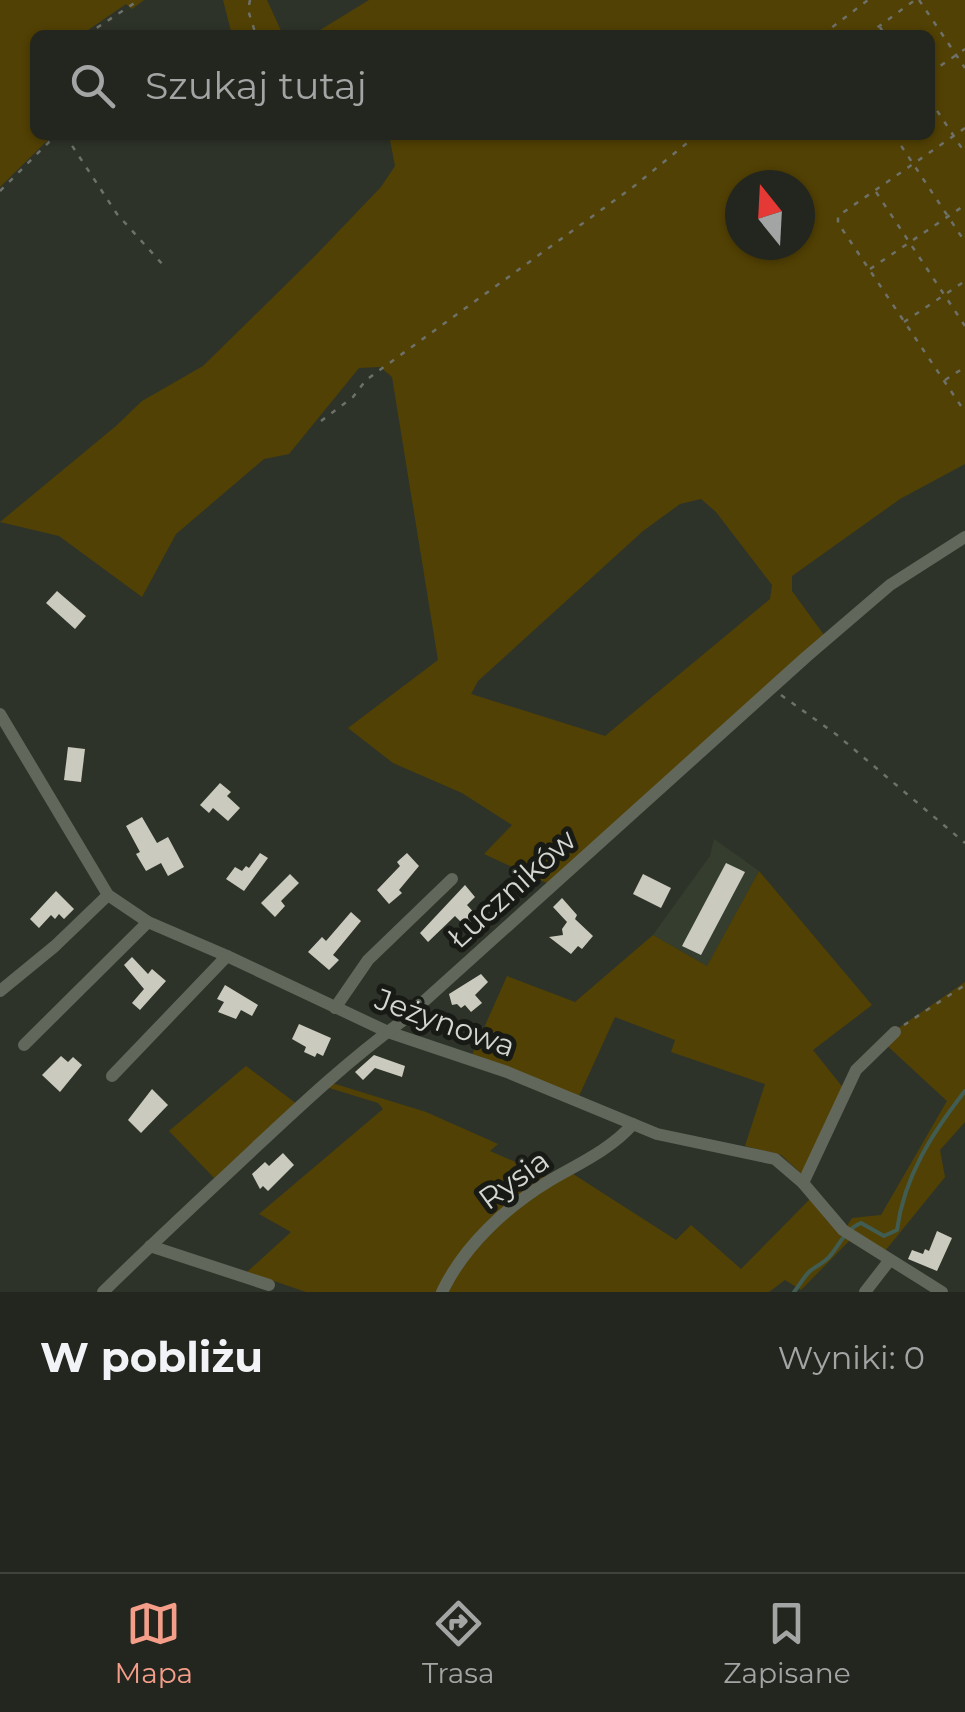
<!DOCTYPE html>
<html lang="pl">
<meta charset="utf-8">
<style>
body{margin:0;font-family:Montserrat,sans-serif;background:#2e322c;color:#f1f3f6}
.compass{position:absolute;left:725px;top:170px;width:90px;height:90px;border-radius:50%;background:#22261f;box-shadow:0 2px 8px #0004;rotate:342deg}
.list{margin:0;padding:0;list-style:none}
h2{display:flex;justify-content:space-between;align-items:center;height:130px;margin:0;padding:0 40px;font-size:42px}
h2 small{font-size:32px;font-weight:400;color:#a2a5a4}
.icon{flex:none;width:55px;height:55px;fill:none;stroke:currentColor;stroke-width:2;stroke-linecap:round;stroke-linejoin:round}
.map{position:relative;flex:none;width:965px;height:1292px;overflow:hidden}
.search{position:absolute;background:#22261f;box-shadow:0 2px 8px #0004;left:30px;right:30px;top:30px;height:110px;display:flex;align-items:center;gap:25px;box-sizing:border-box;padding:0 35px;border-radius:15px;color:#a2a5a4;font-size:38px}
.sheet{height:280px;background:#22261f}
nav{display:flex;justify-content:space-around;align-items:center;box-sizing:border-box;height:140px;border-top:2px solid #3f433d;background:#22261f;font-size:28px;color:#a2a5a4}
nav a{display:grid;justify-items:center;gap:5px}
nav .on{color:#f49e8a}
.map>svg:first-child{display:block}
.built{fill:#353e2e}
.green{fill:#524104;fill-rule:evenodd}
.lines{fill:none;stroke-linecap:round;stroke-linejoin:round}
.stream{stroke:#415d53;stroke-width:4}
.building{fill:#cacbbe}
.path{stroke:#6d7169;stroke-width:2.5;stroke-dasharray:5 8;stroke-linecap:butt}
.minor{stroke:#61675b;stroke-width:12}
.labels{text-anchor:middle;stroke-width:10;stroke-linejoin:round;paint-order:stroke}
.street-label{font-size:30px;fill:#d4d7d1;stroke:#181a15}
</style>
<div class="map">
<svg width="965" height="1292" viewBox="0 0 965 1292">
<rect width="100%" height="100%" fill="#2e3329"/>
<path class="built" d="M 714,839 L 759,871 L 707,966 L 653,935 L 710,856 Z"/>
<g class="green">
<path d="M 0,0 L 144,0 L 132,9 L 126,4 L 81,35 L 35,35 L 35,135 L 53,135 L 0,187 Z"/>
<path d="M 223,0 L 267,0 L 283,35 L 232,35 Z"/>
<path d="M 369,0 L 965,0 L 965,464 L 900,499 L 792,576 L 792,591 L 824,635 L 549,884 L 484,854 L 512,825 L 462,793 L 393,763 L 348,728 L 438,660 L 392,377 L 380,367 L 359,368 L 289,454 L 264,459 L 176,534 L 142,597 L 59,536 L 0,522 L 116,426 L 142,401 L 203,366 L 314,257 L 381,187 L 395,166 L 390,140 L 384,135 L 930,135 L 930,35 L 312,35 ZM 740,185 L 800,185 L 800,245 L 740,245 ZM 701,499 L 716,512 L 772,585 L 770,599 L 605,736 L 471,694 L 478,681 L 643,531 L 680,504 Z"/>
<path d="M 759,871 L 872,1005 L 813,1050 L 844,1089 L 804,1176 L 781,1155 L 745,1146 L 765,1084 L 671,1052 L 675,1040 L 615,1017 L 579,1096 L 472,1055 L 507,976 L 575,1002 L 653,935 L 707,966 Z"/>
<path d="M 965,982 L 965,1122 L 940,1150 L 945,1177 L 885,1251 L 847,1226 L 852,1218 L 881,1215 L 947,1101 L 881,1040 Z"/>
<path d="M 246,1066 L 297,1104 L 216,1180 L 169,1131 Z"/>
<path d="M 332,1083 L 426,1112 L 498,1144 L 490,1151 L 550,1177 L 526,1191 L 439,1292 L 306,1292 L 247,1272 L 291,1232 L 259,1214 L 383,1109 L 378,1103 L 326,1087 Z"/>
<path d="M 570,1172 L 676,1240 L 691,1225 L 741,1269 L 810,1199 L 828,1222 L 850,1240 L 801,1290 L 785,1280 L 769,1292 L 444,1292 L 461,1265 L 512,1209 Z"/>
</g>
<g class="lines">
<path class="stream" d="M 794,1292 C 799,1286 803,1278 809,1272 C 815,1266 823,1264 829,1257 C 840,1245 844,1230 861,1223 L 884,1236 L 897,1230 C 904,1176 933,1132 965,1091"/>
</g>
<g class="building">
<path d="M 57,591 L 86,616 L 75,629 L 46,603 Z"/>
<path d="M 68,747 L 85,749 L 81,782 L 64,780 Z"/>
<path d="M 220,783 L 231,792 L 227,796 L 240,808 L 228,821 L 213,808 L 209,813 L 200,805 Z"/>
<path d="M 142,817 L 157,843 L 168,837 L 184,867 L 168,876 L 161,863 L 146,871 L 136,854 L 140,852 L 126,826 Z"/>
<path d="M 260,853 L 268,858 L 244,891 L 226,879 L 235,867 L 242,871 L 246,866 L 249,868 Z"/>
<path d="M 407,853 L 419,866 L 399,890 L 402,893 L 389,904 L 377,890 L 400,866 L 397,862 Z"/>
<path d="M 726,863 L 745,872 L 701,955 L 682,946 Z"/>
<path d="M 290,874 L 299,883 L 281,901 L 285,906 L 275,917 L 261,903 Z"/>
<path d="M 643,874 L 671,888 L 661,908 L 633,894 Z"/>
<path d="M 465,885 L 475,897 L 467,905 L 477,916 L 466,927 L 455,916 L 428,942 L 420,933 Z"/>
<path d="M 56,891 L 74,909 L 64,919 L 59,914 L 55,919 L 51,915 L 39,928 L 30,919 Z"/>
<path d="M 562,898 L 577,915 L 575,919 L 593,936 L 582,949 L 578,946 L 571,954 L 549,937 L 563,935 L 562,929 L 567,922 L 553,907 Z"/>
<path d="M 351,912 L 361,921 L 333,955 L 339,960 L 329,970 L 308,952 L 322,937 L 326,941 Z"/>
<path d="M 132,957 L 148,974 L 152,969 L 166,981 L 140,1010 L 132,1003 L 144,989 L 124,965 Z"/>
<path d="M 481,974 L 488,982 L 475,995 L 482,1003 L 471,1012 L 465,1005 L 461,1008 L 457,1004 L 452,1005 L 449,994 Z"/>
<path d="M 225,985 L 258,1005 L 252,1016 L 241,1010 L 236,1019 L 218,1012 L 224,1002 L 217,999 Z"/>
<path d="M 299,1024 L 331,1038 L 323,1056 L 317,1053 L 315,1057 L 304,1052 L 306,1047 L 292,1039 Z"/>
<path d="M 374,1055 L 405,1066 L 402,1077 L 375,1068 L 363,1080 L 355,1072 Z"/>
<path d="M 61,1056 L 68,1062 L 73,1057 L 82,1065 L 60,1092 L 42,1075 Z"/>
<path d="M 152,1089 L 168,1105 L 141,1133 L 128,1120 Z"/>
<path d="M 283,1153 L 294,1165 L 268,1191 L 263,1186 L 260,1189 L 252,1174 L 265,1162 L 269,1166 Z"/>
<path d="M 937,1231 L 952,1238 L 937,1271 L 908,1259 L 912,1250 L 923,1254 L 925,1249 L 929,1251 Z"/>
</g>
<g class="lines">
<g class="path">
<path d="M 250,0 L 248,10 L 256,35"/>
<path d="M 919,0 L 965,68"/>
<path d="M 880,27 L 885,35"/>
<path d="M 86,35 L 139,0"/>
<path d="M 822,35 L 868,0"/>
<path d="M 867,35 L 915,0"/>
<path d="M 930,73 L 965,49"/>
<path d="M 930,100 L 965,153"/>
<path d="M 965,128 L 838,216 L 838,223 L 965,412"/>
<path d="M 65,135 L 117,214 L 164,266"/>
<path d="M 894,135 L 965,242"/>
<path d="M 0,191 L 56,135"/>
<path d="M 876,192 L 965,326"/>
<path d="M 870,269 L 965,205"/>
<path d="M 904,322 L 965,281"/>
<path d="M 945,380 L 965,367"/>
<path d="M 321,421 L 353,397 L 366,380 L 633,187 L 697,135"/>
<path d="M 781,695 L 837,735 L 965,843"/>
<path d="M 904,1025 L 965,985"/>
</g>
<g class="minor">
<path d="M 0,714 L 108,895 L 148,922 L 227,956 L 388,1032 L 507,1072 L 657,1134 L 775,1159 L 803,1183 L 843,1230 L 942,1292"/>
<path d="M 0,991 L 55,946 L 108,895"/>
<path d="M 335,1008 L 368,960 L 452,879"/>
<path d="M 24,1045 L 148,922"/>
<path d="M 112,1076 L 227,956"/>
<path d="M 803,1183 L 856,1070 L 895,1032"/>
<path d="M 150,1246 L 269,1285"/>
<path d="M 103,1292 C 153,1243 204,1196 255,1148 C 302,1104 349,1060 401,1022 L 806,657 L 890,585 L 965,537"/>
<path d="M 442,1292 C 464,1246 506,1207 549,1181 C 578,1164 610,1150 633,1124"/>
<path d="M 865,1292 L 889,1261"/>
</g>
</g>
<g class="labels">
<g class="street-label">
<text transform="translate(512 889) rotate(-42)" y="10">Łuczników</text>
<text transform="translate(445 1023) rotate(20)" y="10">Jeżynowa</text>
<text transform="translate(514 1180) rotate(-36)" y="10">Rysia</text>
</g>
</g>
</svg>
<svg class="compass" viewBox="-18 -18 36 36"><path d="M0-13l5 13h-10z" fill="#e53935"/><path d="M0 13l5-13h-10z" fill="#a2a5a4"/></svg>
<div class="search"><svg class="icon" aria-label="search" viewBox="0 0 24 24"><circle cx="10" cy="10" r="6"/><path d="M15 15l6 6"/></svg>Szukaj tutaj</div>
</div>
<section class="sheet">
<h2>W pobliżu<small>Wyniki: 0</small></h2>
<ul class="list">
</ul>
</section>
<nav>
<a class="on"><svg class="icon" aria-label="map" viewBox="0 0 24 24"><path d="M3 6l6-2 6 2 6-2v14l-6 2-6-2-6 2zM9 4v14M15 6v14"/></svg>Mapa</a>
<a><svg class="icon" aria-label="directions" viewBox="0 0 24 24"><path d="M12 3l9 9-9 9-9-9zM9 14v-3h6M13 9l2 2-2 2"/></svg>Trasa</a>
<a><svg class="icon" aria-label="saved" viewBox="0 0 24 24"><path d="M7 4h10v16l-5-4-5 4z"/></svg>Zapisane</a>
</nav>
